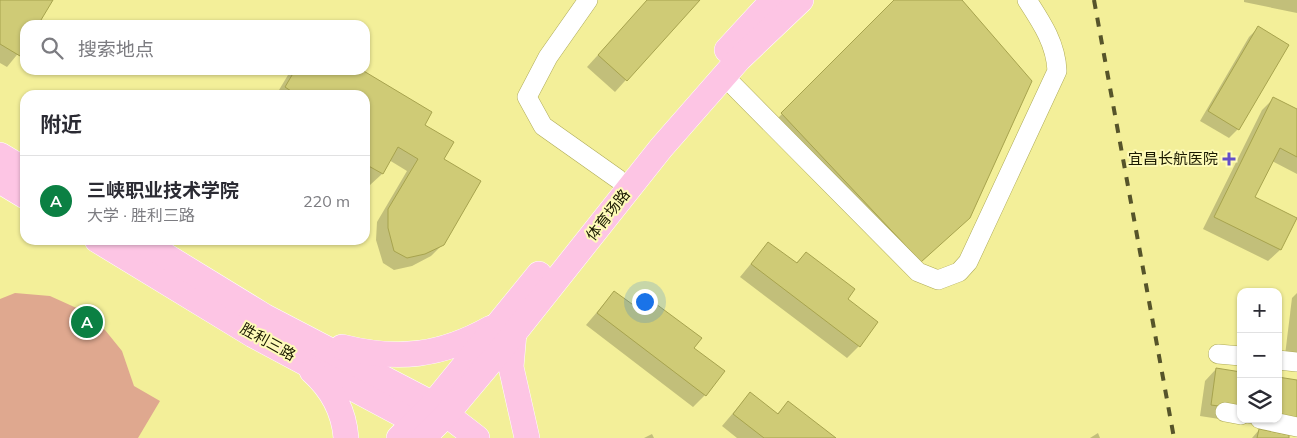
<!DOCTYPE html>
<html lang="zh">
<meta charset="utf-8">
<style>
body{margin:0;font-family:Mulish,"Noto Sans SC",sans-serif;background:#f7f7f7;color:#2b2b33}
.controls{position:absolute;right:15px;bottom:15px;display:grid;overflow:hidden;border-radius:10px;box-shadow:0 1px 4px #0004}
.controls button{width:45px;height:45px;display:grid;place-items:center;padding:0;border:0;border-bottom:1px solid #e1e1e2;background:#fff;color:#2b2b33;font:25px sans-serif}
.you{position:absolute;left:644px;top:301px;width:18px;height:18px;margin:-12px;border:4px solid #fff;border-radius:50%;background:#1a73e8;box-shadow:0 0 0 8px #1a73e833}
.badge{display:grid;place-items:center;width:32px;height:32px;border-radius:50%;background:#0b8043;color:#fff;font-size:16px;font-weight:700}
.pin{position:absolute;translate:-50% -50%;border:2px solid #fff;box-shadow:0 1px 5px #0006}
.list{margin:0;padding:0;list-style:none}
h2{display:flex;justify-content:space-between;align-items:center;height:65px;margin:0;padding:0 20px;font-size:21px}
h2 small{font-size:16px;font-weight:400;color:#7c7c81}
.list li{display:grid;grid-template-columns:32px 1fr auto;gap:15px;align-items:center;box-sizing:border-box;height:90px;padding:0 20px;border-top:1px solid #e1e1e2}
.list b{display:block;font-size:19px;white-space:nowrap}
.list p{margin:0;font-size:16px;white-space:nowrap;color:#7c7c81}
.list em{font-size:16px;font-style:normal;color:#7c7c81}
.icon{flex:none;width:28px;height:28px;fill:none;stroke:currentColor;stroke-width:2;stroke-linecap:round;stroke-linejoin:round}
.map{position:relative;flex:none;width:1297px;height:438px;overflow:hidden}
.search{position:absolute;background:#fff;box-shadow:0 1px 4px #0004;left:20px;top:20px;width:350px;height:55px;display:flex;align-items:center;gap:12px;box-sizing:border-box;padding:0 18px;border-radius:15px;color:#7c7c81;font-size:19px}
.panel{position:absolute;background:#fff;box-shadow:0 1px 4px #0004;left:20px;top:90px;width:350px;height:155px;border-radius:15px}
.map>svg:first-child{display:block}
.green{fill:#dfa88f}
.shadow{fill:#0003}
.building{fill:#cfcb76;stroke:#a7a34e}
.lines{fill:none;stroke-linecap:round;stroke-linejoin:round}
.minor-casing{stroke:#afab57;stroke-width:20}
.major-casing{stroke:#fff;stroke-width:26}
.minor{stroke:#fff;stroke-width:19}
.major{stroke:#fdc5e4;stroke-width:25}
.rail{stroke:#56542a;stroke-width:4;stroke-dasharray:9 9;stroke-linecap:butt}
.poi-dot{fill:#634fc8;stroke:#fefbb8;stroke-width:2}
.labels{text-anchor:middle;stroke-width:4;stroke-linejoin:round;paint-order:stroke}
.poi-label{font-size:15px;fill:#1b1a01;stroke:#fefbb8;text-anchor:end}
.street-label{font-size:15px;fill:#1b1a01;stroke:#fefbb8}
</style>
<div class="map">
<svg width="1297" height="438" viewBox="0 0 1297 438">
<rect width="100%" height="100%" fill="#f3ef99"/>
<path class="green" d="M 15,293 L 50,296 L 81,310 L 105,330 L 122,351 L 134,386 L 160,401 L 138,438 L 0,438 L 0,299 Z"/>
<g class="shadow">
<path d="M 0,0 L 52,0 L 37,25 L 25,25 L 25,45 L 7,67 L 0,63 Z"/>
<path d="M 648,0 L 698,0 L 615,92 L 587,67 Z"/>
<path d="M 896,0 L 961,0 L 969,217 L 909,273 L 770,126 Z"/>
<path d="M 1244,0 L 1297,0 L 1297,13 L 1244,2 Z"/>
<path d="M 1258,28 L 1238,129 L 1229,138 L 1200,121 L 1249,37 Z"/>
<path d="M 291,70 L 359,70 L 423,125 L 442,159 L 443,244 L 431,256 L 412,266 L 394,270 L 383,263 L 376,240 L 377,222 L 407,171 L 389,160 L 382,174 L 370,185 L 365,182 L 365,95 L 276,95 Z"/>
<path d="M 1274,98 L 1297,110 L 1297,174 L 1272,161 L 1254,198 L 1295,219 L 1280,250 L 1268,261 L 1203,229 L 1262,110 Z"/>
<path d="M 768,243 L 795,264 L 806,253 L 846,299 L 859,346 L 847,358 L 740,277 Z"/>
<path d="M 614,292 L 641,313 L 652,302 L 692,348 L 705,395 L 693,407 L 586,325 Z"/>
<path d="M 1297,293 L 1297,356 L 1285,355 L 1292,298 Z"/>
<path d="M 1216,369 L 1241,419 L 1278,419 L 1297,381 L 1297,431 L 1200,416 L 1205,381 Z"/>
<path d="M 750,393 L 777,414 L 788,403 L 834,438 L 737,438 L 722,426 Z"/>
<path d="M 1259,430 L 1287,438 L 1252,438 Z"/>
<path d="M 1098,433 L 1100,438 L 1090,438 Z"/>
<path d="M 652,434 L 654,438 L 644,438 Z"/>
</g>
<g class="building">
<path d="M 0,0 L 53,0 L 38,25 L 25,25 L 25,48 L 20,56 L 0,44 Z"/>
<path d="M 647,0 L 700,0 L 627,81 L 598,55 Z"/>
<path d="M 894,0 L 962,0 L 1032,81 L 970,218 L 921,262 L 781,113 Z"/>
<path d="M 1258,26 L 1289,45 L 1239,130 L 1208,111 Z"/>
<path d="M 295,70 L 362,70 L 432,112 L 425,125 L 454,142 L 444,159 L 481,181 L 444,245 L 425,254 L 407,258 L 394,251 L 388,228 L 388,209 L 418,159 L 398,147 L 383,174 L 365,164 L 365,95 L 297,95 L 285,87 Z"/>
<path d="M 1273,97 L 1297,109 L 1297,157 L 1280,148 L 1255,197 L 1297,218 L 1281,250 L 1214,217 Z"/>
<path d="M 768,242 L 797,263 L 806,252 L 855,289 L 848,299 L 878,322 L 860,347 L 751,264 Z"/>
<path d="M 614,291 L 643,312 L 652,301 L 702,338 L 694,348 L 725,371 L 706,396 L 597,313 Z"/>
<path d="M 1216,368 L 1241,372 L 1241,409 L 1211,405 Z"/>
<path d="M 1278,377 L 1297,380 L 1297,418 L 1278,415 Z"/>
<path d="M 750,392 L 778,414 L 788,401 L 836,438 L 764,438 L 733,414 Z"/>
<path d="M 1259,429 L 1289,435 L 1289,438 L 1257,438 Z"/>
</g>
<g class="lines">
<g class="minor-casing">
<g id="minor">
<path d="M 588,0 L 548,57 L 527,97 L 543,126 L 618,179"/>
<path d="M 724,76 L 918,272 L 938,280 L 959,272 L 968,262 L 1057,71 C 1056,44 1042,23 1027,0"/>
<path d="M 1218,354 L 1241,356"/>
<path d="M 1278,360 L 1297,362"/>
<path d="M 1225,412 L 1241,415"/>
<path d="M 1260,419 L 1297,427"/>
</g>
</g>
<g class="major-casing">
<g id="major">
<path d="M 727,50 L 773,0"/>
<path d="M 0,155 L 25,170"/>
<path d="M 0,181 L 25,196"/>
<path d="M 97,240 L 253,335 L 429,429"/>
<path d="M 140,240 L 264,316 L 433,404 L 477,438"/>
<path d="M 514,333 L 511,367 L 527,438"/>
<path d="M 342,347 C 398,361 441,356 491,328"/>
<path d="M 312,371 C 332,389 344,411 346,438"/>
<path d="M 399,438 L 433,404 L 539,274"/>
<path d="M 423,438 L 447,414 L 504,346 L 661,148 L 739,59 L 801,0"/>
</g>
</g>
<use href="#minor" class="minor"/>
<use href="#major" class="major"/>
<path class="rail" d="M 1094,0 L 1174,438"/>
</g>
<path class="poi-dot" d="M1226.5 151.5h5v5h5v5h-5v5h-5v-5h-5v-5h5z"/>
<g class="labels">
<g class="poi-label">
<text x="1218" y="164">宜昌长航医院</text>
</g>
<g class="street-label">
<text transform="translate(608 215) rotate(-52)" y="5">体育场路</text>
<text transform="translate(268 342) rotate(29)" y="5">胜利三路</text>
</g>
</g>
</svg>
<div class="controls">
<button>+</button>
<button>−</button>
<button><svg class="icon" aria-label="layers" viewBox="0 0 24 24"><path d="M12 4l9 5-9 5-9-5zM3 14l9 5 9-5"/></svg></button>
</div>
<div class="you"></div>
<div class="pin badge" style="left:87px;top:322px">A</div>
<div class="search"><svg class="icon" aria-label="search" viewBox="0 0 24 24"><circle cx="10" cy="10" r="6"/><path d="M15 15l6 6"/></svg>搜索地点</div>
<section class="panel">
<h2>附近<small></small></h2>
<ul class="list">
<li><span class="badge">A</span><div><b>三峡职业技术学院</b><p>大学 · 胜利三路</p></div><em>220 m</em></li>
</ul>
</section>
</div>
